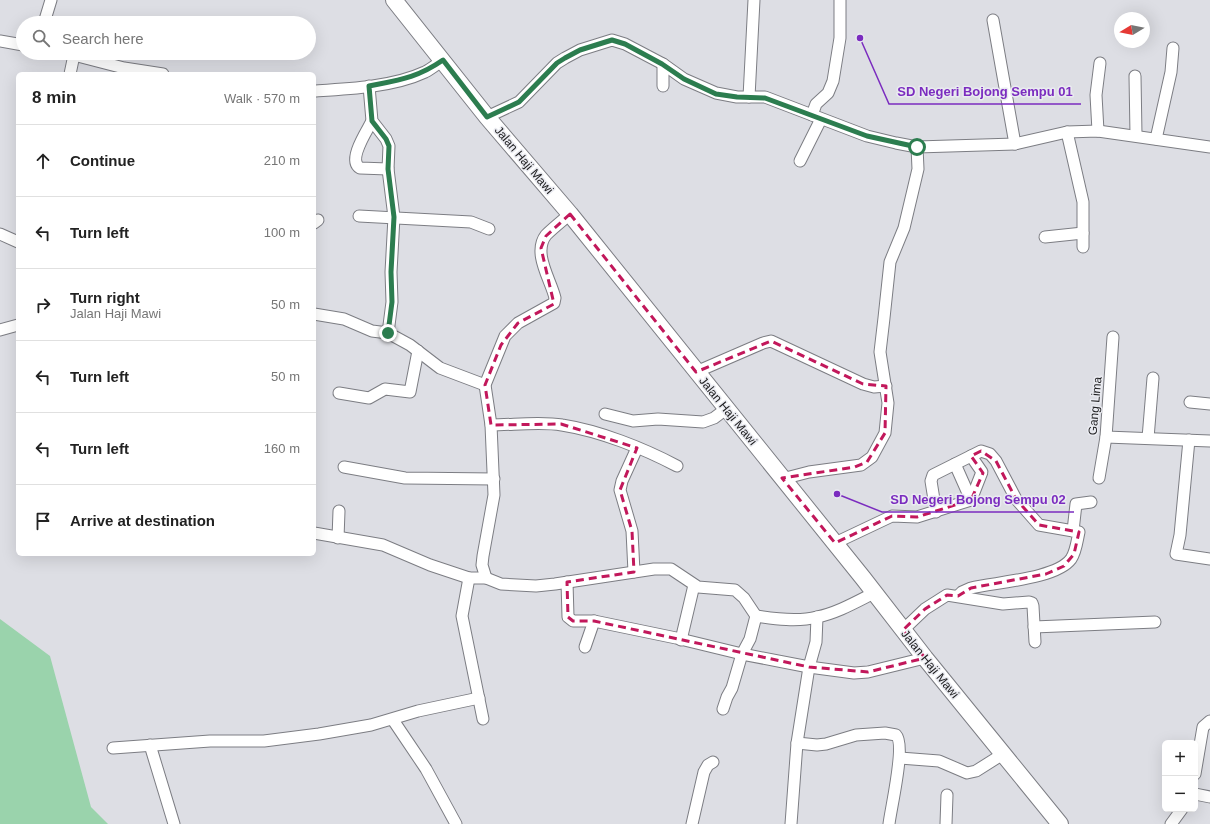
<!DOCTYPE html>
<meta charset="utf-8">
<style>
body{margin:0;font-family:Arial,sans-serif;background:#f6f6f6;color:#222}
.controls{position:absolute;right:12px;bottom:12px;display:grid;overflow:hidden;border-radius:6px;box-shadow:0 4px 16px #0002}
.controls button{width:36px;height:36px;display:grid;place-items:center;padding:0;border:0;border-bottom:1px solid #e0e0e0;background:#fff;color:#222;font:20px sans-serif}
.compass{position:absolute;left:1114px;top:12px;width:36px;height:36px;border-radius:50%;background:#fff;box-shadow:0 4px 16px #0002;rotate:260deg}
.stop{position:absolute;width:12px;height:12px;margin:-9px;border:3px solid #2c7d4f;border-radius:50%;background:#fff}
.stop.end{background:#2c7d4f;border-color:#fff;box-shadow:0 1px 4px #0008}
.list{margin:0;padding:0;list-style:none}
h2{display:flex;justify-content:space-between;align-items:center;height:52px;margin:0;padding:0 16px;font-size:17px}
h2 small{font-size:13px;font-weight:400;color:#767676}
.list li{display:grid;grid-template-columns:26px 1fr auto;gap:12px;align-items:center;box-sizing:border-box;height:72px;padding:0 16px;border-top:1px solid #e0e0e0}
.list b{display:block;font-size:15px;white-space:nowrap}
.list p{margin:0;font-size:13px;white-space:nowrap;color:#767676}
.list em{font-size:13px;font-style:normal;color:#767676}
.icon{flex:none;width:22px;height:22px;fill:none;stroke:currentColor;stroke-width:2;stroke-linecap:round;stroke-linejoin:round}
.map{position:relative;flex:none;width:1210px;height:824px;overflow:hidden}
.search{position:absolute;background:#fff;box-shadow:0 4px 16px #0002;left:16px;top:16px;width:300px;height:44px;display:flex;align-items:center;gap:10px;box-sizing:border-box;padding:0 14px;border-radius:22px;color:#767676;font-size:15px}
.panel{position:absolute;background:#fff;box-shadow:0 4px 16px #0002;left:16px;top:72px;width:300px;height:484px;border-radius:6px}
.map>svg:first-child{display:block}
.green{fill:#9ad3ac}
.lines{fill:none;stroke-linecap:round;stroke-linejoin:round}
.street-casing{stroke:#7c7d83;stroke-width:13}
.secondary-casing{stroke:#7c7d83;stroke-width:18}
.street{stroke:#fff;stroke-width:11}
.secondary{stroke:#fff;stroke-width:16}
.route{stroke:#2c7d4f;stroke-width:5}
.marked{fill:none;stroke:#c2185b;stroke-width:3;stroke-dasharray:8 5;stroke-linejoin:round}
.labels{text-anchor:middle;stroke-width:3;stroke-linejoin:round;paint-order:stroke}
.street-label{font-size:12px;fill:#202022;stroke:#eaebf1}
.leader{fill:none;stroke:#7b2cbf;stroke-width:1.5}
.callout-dot{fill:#7b2cbf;stroke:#eaebf1;stroke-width:1.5}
.callout-label{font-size:13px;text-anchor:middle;font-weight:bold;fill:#7b2cbf;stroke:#eaebf1;stroke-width:3;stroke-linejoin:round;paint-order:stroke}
</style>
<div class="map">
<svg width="1210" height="824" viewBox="0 0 1210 824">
<rect width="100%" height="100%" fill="#dddee4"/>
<path class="green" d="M 0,619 L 50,656 L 91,807 L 108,824 L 0,824 Z"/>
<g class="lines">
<g class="street-casing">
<g id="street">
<path d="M 993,20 L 1015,144"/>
<path d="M 44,23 L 51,0"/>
<path d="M 0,41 L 23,45"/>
<path d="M 66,53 L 124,68 L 163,74"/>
<path d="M 663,64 L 663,86"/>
<path d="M 70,74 L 74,55"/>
<path d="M 1135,76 L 1136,135"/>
<path d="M 369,86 L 372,121 L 386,139 L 389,146 L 388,169 L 394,217 L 391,272 L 392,302 L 388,333"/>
<path d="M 314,91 C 348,89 393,87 425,72 C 431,69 437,64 443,60"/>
<path d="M 749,97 L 754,0"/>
<path d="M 812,115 L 816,104 L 828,93 L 833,81 L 840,38 L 840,0"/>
<path d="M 487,117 L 519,102 L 557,63 L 565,58 L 580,50 L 612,40 L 625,44 L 663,64 L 684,79 L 716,93 L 737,97 L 765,97 L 867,136 L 896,143 L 917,147 L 1015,144 L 1067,132 L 1098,131 L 1210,147"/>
<path d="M 372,121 C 367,131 347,160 360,168 L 388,169"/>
<path d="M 1098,131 L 1096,95 L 1100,63"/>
<path d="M 1067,132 L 1083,202 L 1083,247"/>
<path d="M 1156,139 L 1171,72 L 1173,48"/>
<path d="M 800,161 L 821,119"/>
<path d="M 359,216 L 471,222 L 489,229"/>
<path d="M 314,223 L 318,220"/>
<path d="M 0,234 L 18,242"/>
<path d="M 1045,237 L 1083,233"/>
<path d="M 314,314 L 344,319 L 372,331 L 388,333 L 410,345 L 440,368 L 485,385"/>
<path d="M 0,330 L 18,325"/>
<path d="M 696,372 L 763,343 L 771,341 L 863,384 L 874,387 L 886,386"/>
<path d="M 339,393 L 369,398 L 385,389 L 410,392 L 418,351"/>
<path d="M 1190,402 L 1210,404"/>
<path d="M 605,414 L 633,421 L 658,419 L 703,422 L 714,418 L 726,409"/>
<path d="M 491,425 C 513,425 541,421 562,425 C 600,431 643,448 677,466"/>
<path d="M 1106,437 L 1210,441"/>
<path d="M 1148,438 L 1153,378"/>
<path d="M 1189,440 L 1180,535 L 1176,554 L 1210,559"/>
<path d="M 971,456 L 982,472 L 971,500"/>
<path d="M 344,467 L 405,478 L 494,479"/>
<path d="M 1099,478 L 1106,437 L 1113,337"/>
<path d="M 782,479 L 809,472 L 861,465 L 872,457 L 885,433 L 888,403 L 880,352 L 884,318 L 890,262 L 904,228 L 918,169 L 917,147"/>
<path d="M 936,512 L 931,481 L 933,475 L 981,451 L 990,454 L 996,461 L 1016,499 L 1039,525 L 1079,532 C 1077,541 1076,552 1071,559 C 1056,579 996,582 971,588 L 962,592 L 958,596"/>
<path d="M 1073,531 L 1076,504 L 1091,502"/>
<path d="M 314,533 L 383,545 L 430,565 L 469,578 L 486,578 L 501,584 L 536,586 L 555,584 L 654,569 L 671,569 L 698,587 L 735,590 L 744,598 L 756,616 L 750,639 L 742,654 L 732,688 L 727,697 L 723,709"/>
<path d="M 338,538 L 339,511"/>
<path d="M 835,543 L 892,516 L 917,517 L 971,500 L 955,464"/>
<path d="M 634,572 L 632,531 L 620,490 L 622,481 L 637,448"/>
<path d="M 469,578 L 462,616 L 483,719"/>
<path d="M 486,578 L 482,565 L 483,556 L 494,495 L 491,425 L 485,385 L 505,336 L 518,323 L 554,303 L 555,298 C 551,280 532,253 546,235 C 553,228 562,221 570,214"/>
<path d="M 567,582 L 568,617 L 573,621 L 594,621 L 676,638 L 742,654 L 809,667 L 854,673 L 868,672 L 925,658"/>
<path d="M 756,616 C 775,619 798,622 817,617 C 837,613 856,602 874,593"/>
<path d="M 1034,627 L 1155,622"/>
<path d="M 903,630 L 925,609 L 947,595 L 1003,604 L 1029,602 L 1032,603 L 1033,606 L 1035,642"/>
<path d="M 681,640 L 694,585"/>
<path d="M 585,647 L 594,621"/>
<path d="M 393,720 L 426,769 L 456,824"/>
<path d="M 797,743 L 817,745 L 826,744 L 856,735 L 885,733 L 896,735 C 906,745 891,807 889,824"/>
<path d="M 150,745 L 174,824"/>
<path d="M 113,748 L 210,741 L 264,741 L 319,734 L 371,725 L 418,711 L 479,698"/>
<path d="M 900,758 L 939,761 L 967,773 L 976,771 L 1003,754"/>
<path d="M 1195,774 L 1203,727 L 1210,721"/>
<path d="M 1195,794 L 1210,797"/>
<path d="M 692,824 L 704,772 L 708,765 L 713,762"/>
<path d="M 791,824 L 797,743 L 809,667 L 816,642 L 817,617"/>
<path d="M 946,824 L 947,795"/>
<path d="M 1171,824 L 1182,809"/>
</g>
</g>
<g class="secondary-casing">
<path id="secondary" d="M 394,0 L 487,117 L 570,214 L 863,578 L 925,658 L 1060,824"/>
</g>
<use href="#street" class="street"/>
<use href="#secondary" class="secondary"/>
</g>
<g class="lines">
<path class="route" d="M 388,333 L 392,302 L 391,272 L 394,217 L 388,169 L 389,146 L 386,139 L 372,121 L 369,86 C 399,80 417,78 443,60 L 487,117 L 519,102 L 557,63 L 565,58 L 580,50 L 612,40 L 625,44 L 662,64 L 684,79 L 716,94 L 737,97 L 765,98 L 867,136 L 917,147"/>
</g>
<path class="marked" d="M 570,214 L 696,372 L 771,341 L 863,384 L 886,386 L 885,433 L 867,462 L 855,467 L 782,478 L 835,543 L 892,516 L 917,517 L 971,500 L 983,473 L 971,456 L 981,451 L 996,461 L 1016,499 L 1039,525 L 1079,532 L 1074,554 L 1064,566 L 1046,574 L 971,588 L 958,596 L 947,595 L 925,609 L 903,630 L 925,658 L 868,672 L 809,667 L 594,621 L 573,621 L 568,617 L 567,582 L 634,572 L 632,531 L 620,490 L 637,448 L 561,424 L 491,425 L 485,385 L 501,345 L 518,323 L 554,304 L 541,248 L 546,236 Z"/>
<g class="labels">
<g class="street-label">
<text transform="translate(524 160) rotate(50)" y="4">Jalan Haji Mawi</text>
<text transform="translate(1095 406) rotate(-85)" y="4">Gang Lima</text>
<text transform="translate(728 411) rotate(51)" y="4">Jalan Haji Mawi</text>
<text transform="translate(930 664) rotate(51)" y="4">Jalan Haji Mawi</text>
</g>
</g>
<path class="leader" d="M860 38L889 104H1081M837 494L882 512H1074"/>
<g class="callout-dot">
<circle cx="860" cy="38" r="4"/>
<circle cx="837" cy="494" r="4"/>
</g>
<g class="callout-label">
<text x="985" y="96">SD Negeri Bojong Sempu 01</text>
<text x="978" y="504">SD Negeri Bojong Sempu 02</text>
</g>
</svg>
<div class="controls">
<button>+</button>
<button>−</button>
</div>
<svg class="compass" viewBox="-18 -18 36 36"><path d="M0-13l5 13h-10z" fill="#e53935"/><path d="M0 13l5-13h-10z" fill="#767676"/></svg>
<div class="stop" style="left:917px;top:147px"></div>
<div class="stop end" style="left:388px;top:333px"></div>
<div class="search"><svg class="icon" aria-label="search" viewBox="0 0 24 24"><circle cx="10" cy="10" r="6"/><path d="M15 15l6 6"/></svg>Search here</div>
<section class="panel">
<h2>8 min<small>Walk · 570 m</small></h2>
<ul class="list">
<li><svg class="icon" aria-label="ahead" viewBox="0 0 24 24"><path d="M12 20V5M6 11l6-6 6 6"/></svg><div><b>Continue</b></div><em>210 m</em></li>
<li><svg class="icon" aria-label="left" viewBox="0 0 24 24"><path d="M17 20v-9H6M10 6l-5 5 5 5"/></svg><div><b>Turn left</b></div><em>100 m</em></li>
<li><svg class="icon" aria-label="right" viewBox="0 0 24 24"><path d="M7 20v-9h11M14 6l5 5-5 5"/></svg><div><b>Turn right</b><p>Jalan Haji Mawi</p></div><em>50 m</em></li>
<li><svg class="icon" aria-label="left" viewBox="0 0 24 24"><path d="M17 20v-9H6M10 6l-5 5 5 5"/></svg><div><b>Turn left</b></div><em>50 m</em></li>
<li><svg class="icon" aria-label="left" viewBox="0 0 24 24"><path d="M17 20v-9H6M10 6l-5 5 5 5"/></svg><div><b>Turn left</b></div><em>160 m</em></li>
<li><svg class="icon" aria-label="arrive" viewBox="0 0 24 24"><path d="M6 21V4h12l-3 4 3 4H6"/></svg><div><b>Arrive at destination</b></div></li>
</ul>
</section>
</div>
